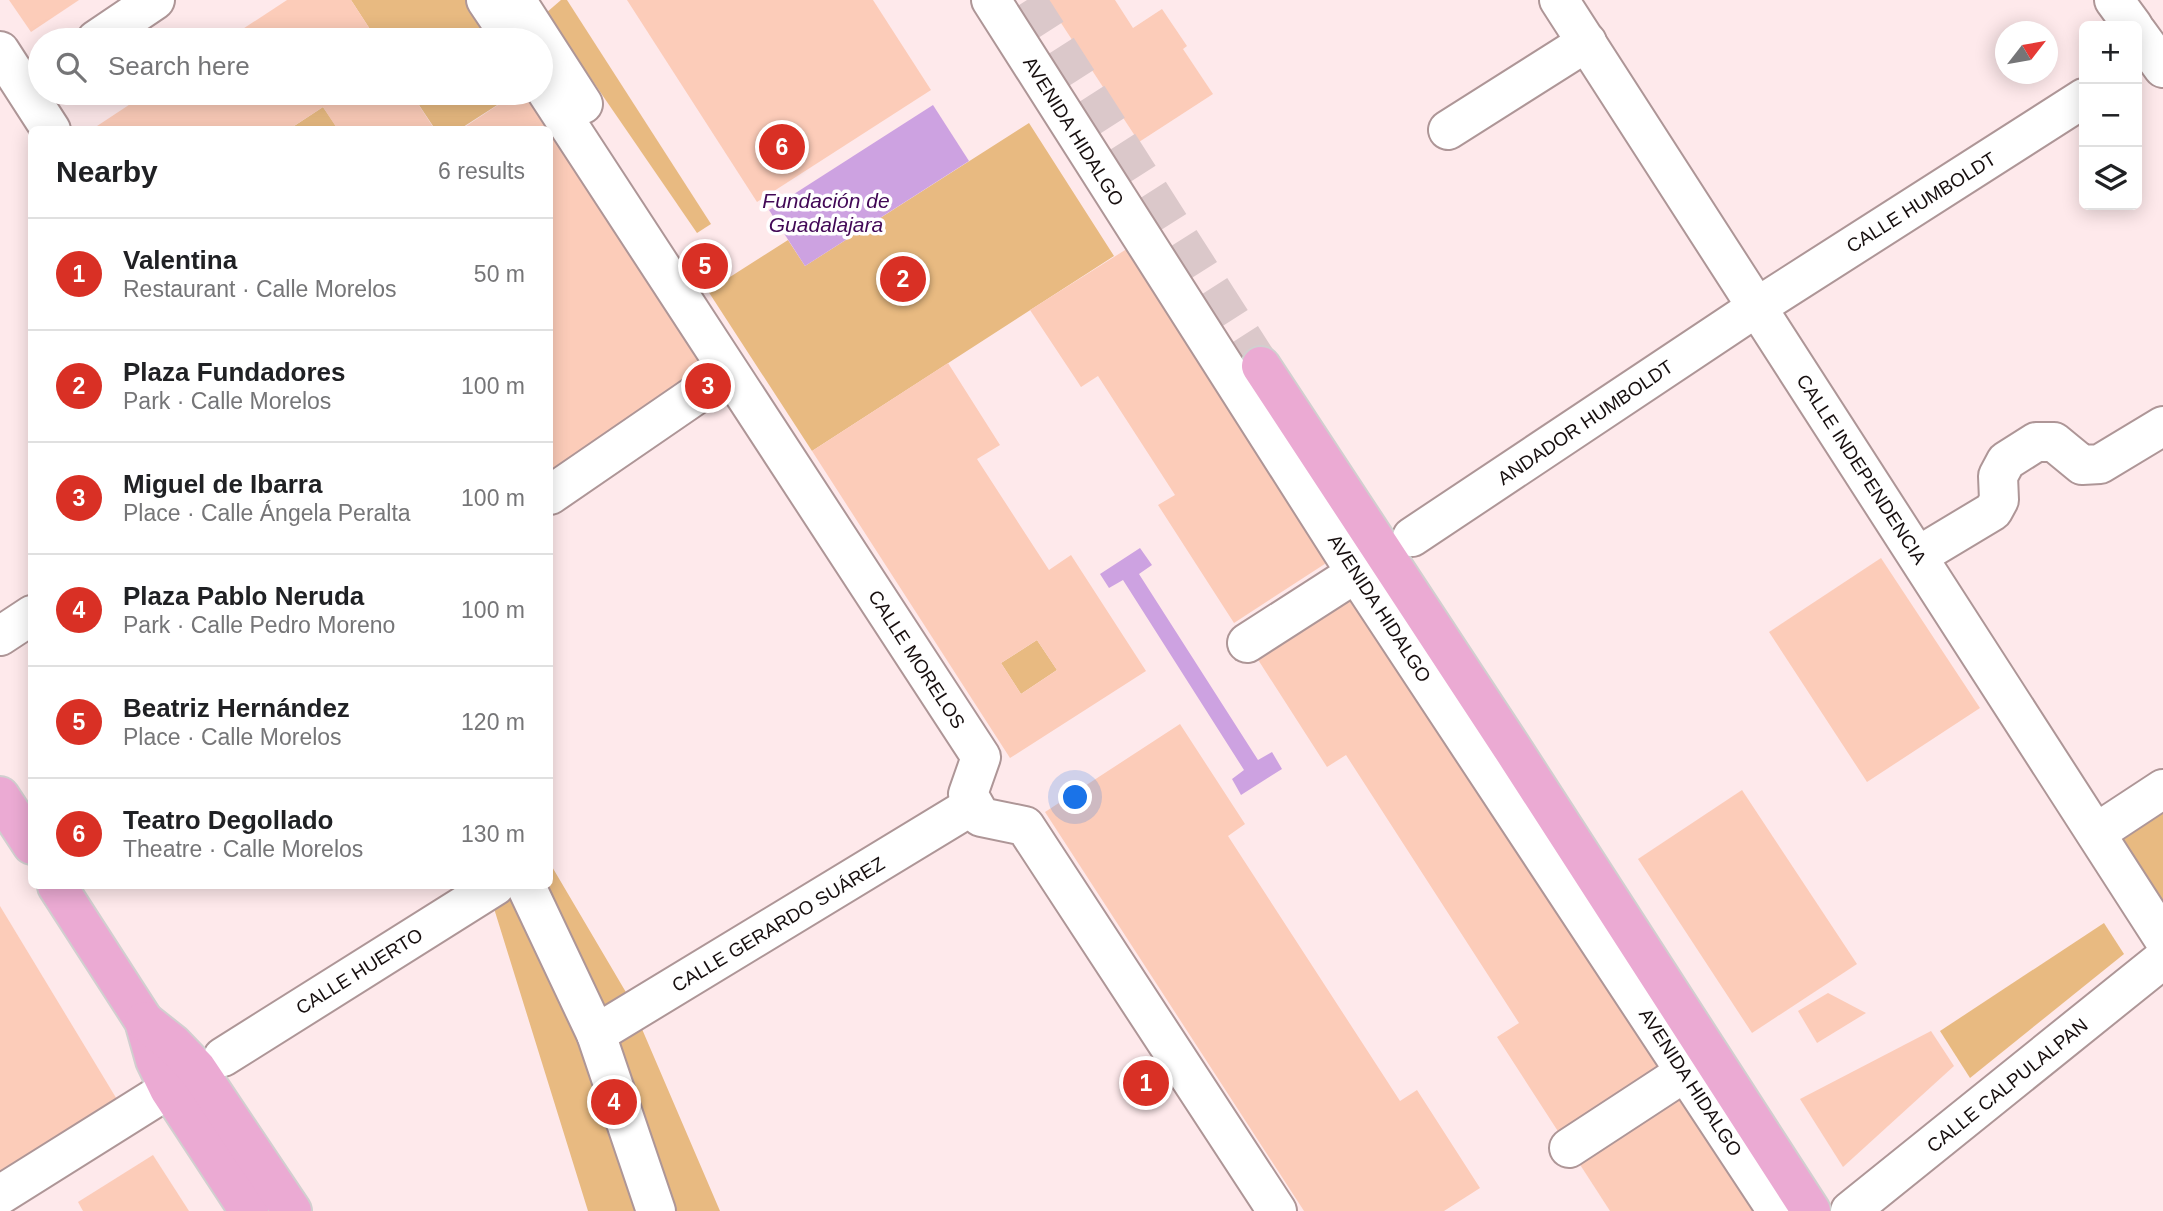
<!DOCTYPE html>
<meta charset="utf-8">
<style>
body{margin:0;font-family:Helvetica,sans-serif;background:#f2f2f2;color:#202124}
.controls{position:absolute;right:21px;top:21px;display:grid;overflow:hidden;border-radius:10px;box-shadow:0 4px 18px #0003}
.controls button{width:63px;height:63px;display:grid;place-items:center;padding:0;border:0;border-bottom:2px solid #e0e0e0;background:#fff;color:#202124;font:35px sans-serif}
.compass{position:absolute;left:1995px;top:21px;width:63px;height:63px;border-radius:50%;background:#fff;box-shadow:0 4px 18px #0003;rotate:59deg}
.you{position:absolute;left:1076px;top:798px;width:24px;height:24px;margin:-18px;border:5px solid #fff;border-radius:50%;background:#1a73e8;box-shadow:0 0 0 10px #1a73e833}
.badge{display:grid;place-items:center;width:46px;height:46px;border-radius:50%;background:#d93025;color:#fff;font-size:23px;font-weight:700}
.pin{position:absolute;translate:-50% -50%;border:4px solid #fff;box-shadow:0 2px 7px #0006}
.list{margin:0;padding:0;list-style:none}
h2{display:flex;justify-content:space-between;align-items:center;height:91px;margin:0;padding:0 28px;font-size:30px}
h2 small{font-size:23px;font-weight:400;color:#757577}
.list li{display:grid;grid-template-columns:46px 1fr auto;gap:21px;align-items:center;box-sizing:border-box;height:112px;padding:0 28px;border-top:2px solid #e0e0e0}
.list b{display:block;font-size:26px;white-space:nowrap}
.list p{margin:0;font-size:23px;white-space:nowrap;color:#757577}
.list em{font-size:23px;font-style:normal;color:#757577}
.icon{flex:none;width:38px;height:38px;fill:none;stroke:currentColor;stroke-width:2;stroke-linecap:round;stroke-linejoin:round}
.map{position:relative;flex:none;width:2163px;height:1211px;overflow:hidden}
.search{position:absolute;background:#fff;box-shadow:0 4px 18px #0003;left:28px;top:28px;width:525px;height:77px;display:flex;align-items:center;gap:18px;box-sizing:border-box;padding:0 24px;border-radius:38px;color:#757577;font-size:26px}
.panel{position:absolute;background:#fff;box-shadow:0 4px 18px #0003;left:28px;top:126px;width:525px;height:763px;border-radius:10px}
.map>svg:first-child{display:block}
.green{fill:#e8ba81}
.water{fill:#cda2e1}
.building{fill:#fcccb9;fill-rule:evenodd}
.lines{fill:none;stroke-linecap:round;stroke-linejoin:round}
.major-tunnel{stroke:#dbc8ca;stroke-width:38;stroke-dasharray:38 19;stroke-linecap:butt}
.minor-casing{stroke:#ae9697;stroke-width:42}
.major-casing{stroke:#d1cfcf;stroke-width:42}
.minor{stroke:#fff;stroke-width:38}
.major{stroke:#ebaad3;stroke-width:38}
.labels{text-anchor:middle;stroke-width:7;stroke-linejoin:round;paint-order:stroke}
.street-label{font-size:19px;fill:#170f0f;stroke:#fff}
.water-label{font-size:21px;font-style:italic;fill:#420856;stroke:#fff}
</style>
<div class="map">
<svg width="2163" height="1211" viewBox="0 0 2163 1211">
<rect width="100%" height="100%" fill="#fee9eb"/>
<g class="green">
<path d="M 351,0 L 482,0 L 508,40 L 377,40 Z"/>
<path d="M 561,0 L 567,0 L 711,224 L 697,233 L 546,13 Z"/>
<path d="M 411,93 L 516,93 L 460,129 L 435,129 Z"/>
<path d="M 323,107 L 338,129 L 288,130 Z"/>
<path d="M 1029,123 L 1114,256 L 812,451 L 708,291 L 788,240 L 805,266 Z"/>
<path d="M 1037,640 L 1057,670 L 1021,694 L 1001,663 Z"/>
<path d="M 2163,771 L 2163,902 L 2105,810 Z"/>
<path d="M 551,865 L 627,994 L 720,1211 L 588,1211 L 492,902 L 518,886 L 550,886 L 550,866 Z"/>
<path d="M 2104,923 L 2124,954 L 1970,1078 L 1940,1031 Z"/>
</g>
<g class="water">
<path d="M 933,105 L 969,161 L 805,266 L 769,210 Z"/>
<path d="M 1140,548 L 1152,565 L 1139,574 L 1258,760 L 1272,752 L 1282,769 L 1241,795 L 1232,779 L 1244,770 L 1123,580 L 1109,588 L 1100,574 Z"/>
</g>
<g class="building">
<path d="M 9,0 L 79,0 L 31,32 Z"/>
<path d="M 287,0 L 351,0 L 377,40 L 226,40 Z"/>
<path d="M 627,0 L 873,0 L 931,90 L 757,202 Z"/>
<path d="M 1046,0 L 1115,0 L 1133,28 L 1162,9 L 1187,46 L 1183,49 L 1213,94 L 1139,142 Z"/>
<path d="M 147,93 L 411,93 L 435,130 L 338,130 L 323,107 L 288,130 L 91,130 Z"/>
<path d="M 516,93 L 524,93 L 549,130 L 460,130 Z"/>
<path d="M 550,131 L 706,366 L 550,470 Z"/>
<path d="M 1133,245 L 1334,558 L 1234,623 L 1158,505 L 1175,495 L 1098,376 L 1081,387 L 1030,310 Z"/>
<path d="M 948,363 L 1000,445 L 977,459 L 1049,570 L 1071,555 L 1146,671 L 1010,758 L 812,451 ZM 1037,640 L 1057,670 L 1021,694 L 1001,663 Z"/>
<path d="M 1881,558 L 1980,708 L 1867,782 L 1769,632 Z"/>
<path d="M 1351,592 L 1662,1070 L 1561,1136 L 1497,1037 L 1519,1023 L 1346,755 L 1327,767 L 1255,655 Z"/>
<path d="M 1180,724 L 1245,824 L 1228,836 L 1400,1101 L 1417,1090 L 1480,1188 L 1444,1211 L 1304,1211 L 1045,812 Z"/>
<path d="M 1742,790 L 1857,964 L 1752,1033 L 1638,859 Z"/>
<path d="M 0,906 L 121,1106 L 0,1183 Z"/>
<path d="M 1828,993 L 1866,1013 L 1817,1043 L 1798,1011 Z"/>
<path d="M 1931,1031 L 1954,1066 L 1843,1167 L 1800,1099 Z"/>
<path d="M 1683,1092 L 1759,1211 L 1610,1211 L 1577,1160 Z"/>
<path d="M 153,1155 L 189,1211 L 83,1211 L 78,1202 Z"/>
</g>
<g class="lines">
<path class="major-tunnel" d="M 1027,0 L 1261,366"/>
<g class="minor-casing">
<g id="minor">
<path d="M 486,0 L 513,40"/>
<path d="M 516,0 L 583,104"/>
<path d="M 991,0 L 1356,573 L 1777,1211"/>
<path d="M 1559,0 L 2163,938"/>
<path d="M 2114,0 L 2133,26"/>
<path d="M 2137,32 L 2163,68"/>
<path d="M 96,40 L 155,0"/>
<path d="M 0,51 L 51,130"/>
<path d="M 541,83 L 981,757 L 968,794 L 981,817 L 1025,826 L 1277,1211"/>
<path d="M 1448,130 L 1587,42"/>
<path d="M 550,495 L 697,394"/>
<path d="M 1412,537 L 1757,307 L 2084,98"/>
<path d="M 1918,556 L 1993,511 L 1999,500 L 1998,476 L 2006,461 L 2036,442 L 2054,442 L 2082,465 L 2100,464 L 2163,426"/>
<path d="M 0,636 L 32,615"/>
<path d="M 1247,643 L 1356,573"/>
<path d="M 2096,833 L 2163,789"/>
<path d="M 526,886 L 596,1034 L 656,1211"/>
<path d="M 596,1034 L 960,813"/>
<path d="M 223,1057 L 495,886"/>
<path d="M 1569,1148 L 1676,1078"/>
<path d="M 0,1195 L 169,1089"/>
<path d="M 1850,1211 L 2163,959"/>
</g>
</g>
<g class="major-casing">
<g id="major">
<path d="M 1261,366 L 1512,748 L 1811,1211"/>
<path d="M 0,796 L 32,845"/>
<path d="M 57,886 L 144,1021 L 155,1060 L 169,1089 L 249,1211"/>
<path d="M 144,1021 L 173,1044 L 197,1069 L 292,1211"/>
</g>
</g>
<use href="#minor" class="minor"/>
<use href="#major" class="major"/>
</g>
<g class="labels">
<g class="street-label">
<text transform="translate(1074 131) rotate(58)" y="7">AVENIDA HIDALGO</text>
<text transform="translate(1921 202) rotate(-32)" y="7">CALLE HUMBOLDT</text>
<text transform="translate(1585 422) rotate(-34)" y="7">ANDADOR HUMBOLDT</text>
<text transform="translate(1862 469) rotate(57)" y="7">CALLE INDEPENDENCIA</text>
<text transform="translate(1380 608) rotate(57)" y="7">AVENIDA HIDALGO</text>
<text transform="translate(917 659) rotate(57)" y="7">CALLE MORELOS</text>
<text transform="translate(778 924) rotate(-31)" y="7">CALLE GERARDO SUÁREZ</text>
<text transform="translate(359 971) rotate(-32)" y="7">CALLE HUERTO</text>
<text transform="translate(1691 1082) rotate(57)" y="7">AVENIDA HIDALGO</text>
<text transform="translate(2007 1085) rotate(-39)" y="7">CALLE CALPULALPAN</text>
</g>
<g class="water-label">
<text x="826" y="208">Fundación de<tspan x="826" dy="24">Guadalajara</tspan></text>
</g>
</g>
</svg>
<div class="controls">
<button>+</button>
<button>−</button>
<button><svg class="icon" aria-label="layers" viewBox="0 0 24 24"><path d="M12 4l9 5-9 5-9-5zM3 14l9 5 9-5"/></svg></button>
</div>
<svg class="compass" viewBox="-18 -18 36 36"><path d="M0-13l5 13h-10z" fill="#e53935"/><path d="M0 13l5-13h-10z" fill="#757577"/></svg>
<div class="you"></div>
<div class="pin badge" style="left:1146px;top:1083px">1</div>
<div class="pin badge" style="left:903px;top:279px">2</div>
<div class="pin badge" style="left:708px;top:386px">3</div>
<div class="pin badge" style="left:614px;top:1102px">4</div>
<div class="pin badge" style="left:705px;top:266px">5</div>
<div class="pin badge" style="left:782px;top:147px">6</div>
<div class="search"><svg class="icon" aria-label="search" viewBox="0 0 24 24"><circle cx="10" cy="10" r="6"/><path d="M15 15l6 6"/></svg>Search here</div>
<section class="panel">
<h2>Nearby<small>6 results</small></h2>
<ul class="list">
<li><span class="badge">1</span><div><b>Valentina</b><p>Restaurant · Calle Morelos</p></div><em>50 m</em></li>
<li><span class="badge">2</span><div><b>Plaza Fundadores</b><p>Park · Calle Morelos</p></div><em>100 m</em></li>
<li><span class="badge">3</span><div><b>Miguel de Ibarra</b><p>Place · Calle Ángela Peralta</p></div><em>100 m</em></li>
<li><span class="badge">4</span><div><b>Plaza Pablo Neruda</b><p>Park · Calle Pedro Moreno</p></div><em>100 m</em></li>
<li><span class="badge">5</span><div><b>Beatriz Hernández</b><p>Place · Calle Morelos</p></div><em>120 m</em></li>
<li><span class="badge">6</span><div><b>Teatro Degollado</b><p>Theatre · Calle Morelos</p></div><em>130 m</em></li>
</ul>
</section>
</div>
